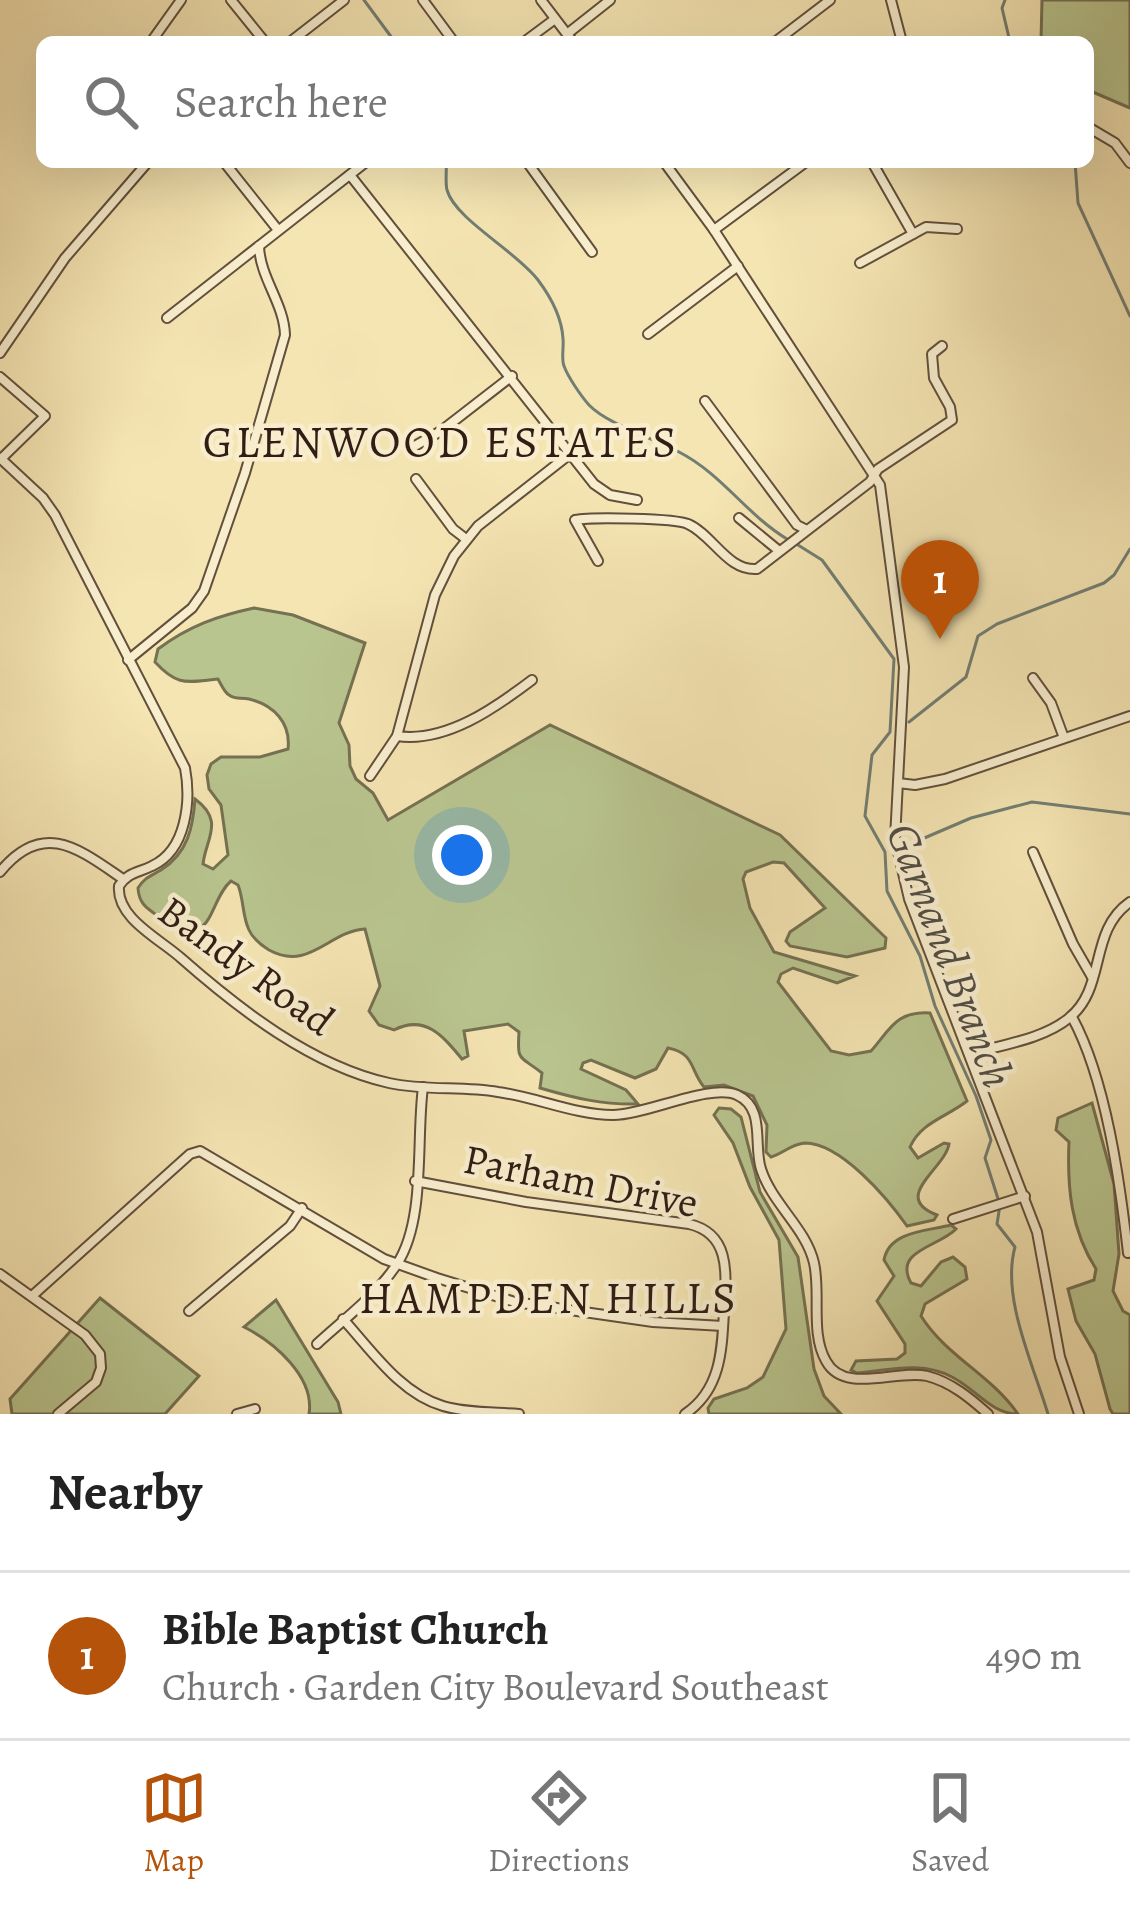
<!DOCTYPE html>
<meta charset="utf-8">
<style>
body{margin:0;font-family:Alegreya,serif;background:#f6f6f6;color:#222}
.you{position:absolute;left:462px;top:855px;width:42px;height:42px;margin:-30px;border:9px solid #fff;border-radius:50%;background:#1a73e8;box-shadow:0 0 0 18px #1a73e833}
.badge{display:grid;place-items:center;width:78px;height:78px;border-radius:50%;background:#b45309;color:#fff;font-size:39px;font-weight:700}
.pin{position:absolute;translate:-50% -99px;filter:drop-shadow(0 3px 6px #0008)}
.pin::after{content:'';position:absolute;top:63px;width:42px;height:36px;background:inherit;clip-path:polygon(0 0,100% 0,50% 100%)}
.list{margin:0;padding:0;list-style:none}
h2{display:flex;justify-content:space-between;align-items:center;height:156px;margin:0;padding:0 48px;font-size:51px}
h2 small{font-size:39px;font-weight:400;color:#767676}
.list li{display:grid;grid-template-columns:78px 1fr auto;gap:36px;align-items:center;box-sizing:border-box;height:168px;padding:0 48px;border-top:3px solid #e0e0e0}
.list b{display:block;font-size:45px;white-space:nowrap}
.list p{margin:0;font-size:39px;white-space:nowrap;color:#767676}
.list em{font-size:39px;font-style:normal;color:#767676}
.icon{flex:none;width:66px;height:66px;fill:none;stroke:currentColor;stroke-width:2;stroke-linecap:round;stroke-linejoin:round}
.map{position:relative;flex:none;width:1130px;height:1414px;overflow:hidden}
.search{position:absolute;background:#fff;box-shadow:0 12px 48px #0002;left:36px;right:36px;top:36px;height:132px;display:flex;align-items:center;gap:30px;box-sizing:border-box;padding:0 42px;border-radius:18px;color:#767676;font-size:45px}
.sheet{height:324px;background:#fff}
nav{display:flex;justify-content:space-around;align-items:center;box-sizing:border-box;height:168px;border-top:3px solid #e0e0e0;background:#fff;font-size:33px;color:#767676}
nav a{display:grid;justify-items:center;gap:6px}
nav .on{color:#b45309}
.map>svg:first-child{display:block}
.green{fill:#b9c58f;stroke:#757152;stroke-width:3}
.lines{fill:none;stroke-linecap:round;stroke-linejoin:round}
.stream{stroke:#727e73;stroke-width:3}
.minor-casing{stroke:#624f3c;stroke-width:12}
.minor{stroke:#f8eece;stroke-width:8}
.labels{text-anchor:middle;stroke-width:9;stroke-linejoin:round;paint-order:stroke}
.street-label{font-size:42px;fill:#311d14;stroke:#f8eece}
.neighbourhood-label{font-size:45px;letter-spacing:3px;fill:#311d14;stroke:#f8eece}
.water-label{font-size:45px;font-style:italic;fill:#514d44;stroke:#f8eece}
</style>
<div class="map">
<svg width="1130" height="1414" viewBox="0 0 1130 1414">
<rect width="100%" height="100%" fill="#f5e5b3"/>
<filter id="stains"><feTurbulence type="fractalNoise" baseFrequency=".00167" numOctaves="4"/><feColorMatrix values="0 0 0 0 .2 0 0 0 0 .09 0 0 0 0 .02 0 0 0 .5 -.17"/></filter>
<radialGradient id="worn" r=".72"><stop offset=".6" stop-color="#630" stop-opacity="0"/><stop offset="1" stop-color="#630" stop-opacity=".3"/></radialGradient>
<g class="green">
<path d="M 1042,0 L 1130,0 L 1130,108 L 1088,90 L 1088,42 L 1041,42 Z"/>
<path d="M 254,608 L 293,615 L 365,643 L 339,723 L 349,745 L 350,766 L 356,779 L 373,793 L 388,820 L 550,725 L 780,835 L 886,938 L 885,948 L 847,957 L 790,946 L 786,941 L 790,932 L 825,908 L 784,863 L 773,862 L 746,872 L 743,879 L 750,908 L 774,952 L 855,976 L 837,983 L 793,968 L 781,974 L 778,982 L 831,1051 L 849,1055 L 871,1051 C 890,1030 895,1011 930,1013 L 967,1101 C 947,1117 921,1122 910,1147 L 918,1158 L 944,1143 L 949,1144 C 945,1169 890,1197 937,1215 L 934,1220 L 907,1226 C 888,1199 841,1143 805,1143 C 791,1144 782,1154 771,1157 L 766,1152 L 767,1125 L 753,1096 L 724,1085 L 704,1087 C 690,1070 695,1053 668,1048 L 656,1069 L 635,1078 L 591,1060 L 583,1063 L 581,1069 L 626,1090 L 638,1104 C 603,1105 574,1098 540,1088 L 542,1073 C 519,1055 517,1062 519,1032 L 508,1024 L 464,1031 L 468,1056 L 462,1059 C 443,1036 425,1014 394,1030 L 379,1025 L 369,1011 L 380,986 L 365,929 C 329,931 309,972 269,950 C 261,945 253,939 249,930 C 242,915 244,900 238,885 L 231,881 C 207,901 215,955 161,918 C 148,909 139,905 138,888 C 145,877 151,876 161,870 C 188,853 193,827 195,799 C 225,821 206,838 203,864 L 213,869 L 228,855 L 221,805 L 209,789 L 207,775 L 211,764 L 221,757 L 260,757 L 288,749 C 291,723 274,705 249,699 C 241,697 236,700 229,695 C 224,692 221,684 218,679 C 187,682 178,687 155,662 L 158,649 C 189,626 217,616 254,608 Z"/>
<path d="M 1092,1103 L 1114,1184 L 1119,1254 L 1113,1291 L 1123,1311 L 1130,1315 L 1130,1414 L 1113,1414 L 1110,1409 L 1095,1354 L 1076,1321 L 1068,1289 L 1094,1280 L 1096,1269 C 1071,1230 1067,1188 1069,1142 L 1056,1130 L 1058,1118 Z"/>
<path d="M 719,1108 L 731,1109 L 741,1117 L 760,1192 L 798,1257 L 814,1369 L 824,1396 L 841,1414 L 709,1414 L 708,1408 L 714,1399 L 747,1388 L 763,1377 L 786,1329 L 779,1240 L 750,1187 L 733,1143 L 714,1115 Z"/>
<path d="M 951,1225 L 956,1229 C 939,1247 893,1250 911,1283 L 921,1286 L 941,1262 L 953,1257 L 965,1267 L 967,1279 L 925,1304 L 921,1316 C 947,1357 990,1374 1018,1414 C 991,1414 976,1389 952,1377 C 922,1361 890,1370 857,1373 L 851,1370 L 856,1361 L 897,1359 L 905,1353 L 905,1344 L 877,1301 L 894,1276 L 884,1260 C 889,1231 927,1231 951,1225 Z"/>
<path d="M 100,1298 L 199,1376 L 165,1414 L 12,1414 L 10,1399 Z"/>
<path d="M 276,1300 L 338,1402 L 341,1414 L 309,1414 C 315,1377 274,1342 244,1327 Z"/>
</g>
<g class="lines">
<g class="stream">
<path d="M 364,0 L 395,42"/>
<path d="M 1005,0 L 1002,8 L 1010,42"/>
<path d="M 446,162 C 447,171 445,182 447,190 C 455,219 516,251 538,280 C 550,296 562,318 563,339 C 564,348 561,358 564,366 C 568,377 581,396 589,405 C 607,424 655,439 679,452 C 722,474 747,515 787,539"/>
<path d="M 1075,162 L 1078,203 L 1130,316"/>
<path d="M 798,545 L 822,560 L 894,659 L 890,732 L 872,755 L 865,816 L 885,852 L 887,891 L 920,956 L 935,1006 L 976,1096 L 991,1140 L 985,1158 L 1000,1205 L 997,1224 L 1015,1247 C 1001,1297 1033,1364 1048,1414"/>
<path d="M 909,722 L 966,677 L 978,636 L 997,624 L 1104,583 L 1114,575 L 1130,549"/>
<path d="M 901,848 L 971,818 L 1032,802 L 1130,814"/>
</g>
<g class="minor-casing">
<g id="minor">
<path d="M 231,0 L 265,42"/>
<path d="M 423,0 L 454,42"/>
<path d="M 541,0 L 573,42"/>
<path d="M 891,0 L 902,42"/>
<path d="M 567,34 L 610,0"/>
<path d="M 151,42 L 181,0"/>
<path d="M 290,42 L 344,0"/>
<path d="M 524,42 L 555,19"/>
<path d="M 775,42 L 830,0"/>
<path d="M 1088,127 L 1115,143 L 1130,163"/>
<path d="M 224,162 L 278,230"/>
<path d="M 527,162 L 592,252"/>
<path d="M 664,162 L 714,230 L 880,485 L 904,667 L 895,839 L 909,899 L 1037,1232 L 1060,1357 L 1079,1414"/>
<path d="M 872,162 L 913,234"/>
<path d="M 350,175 L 594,484 L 610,495 L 637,500"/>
<path d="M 714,230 L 806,162"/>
<path d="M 860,263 L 926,227 L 957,229"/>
<path d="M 167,318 L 366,162"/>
<path d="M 648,334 L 738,266"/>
<path d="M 0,353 L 65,258 L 148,162"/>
<path d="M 0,377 L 45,416 L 1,459"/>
<path d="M 705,401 L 797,525 L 805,529"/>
<path d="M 413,447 L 441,431 L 512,376"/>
<path d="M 0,458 L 43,498 L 55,515 L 185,768 C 191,800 187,850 152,866 C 138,873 128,872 119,886 C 116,918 160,939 181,958 C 239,1009 312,1066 389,1083 C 425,1091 462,1086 498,1092 C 536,1097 575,1115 613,1115 C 646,1115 710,1083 737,1095 C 766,1108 753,1145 761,1169 C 772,1204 806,1228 814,1263 C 821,1294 810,1333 826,1361 C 844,1395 897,1369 927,1376 C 951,1382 970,1398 988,1414"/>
<path d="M 416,479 L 453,529 L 466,539"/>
<path d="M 739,518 L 778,550"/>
<path d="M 598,561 L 575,520 C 590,517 675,518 688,524 C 713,535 727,571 757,569 L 870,482 L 878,469 L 952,420 L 950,407 L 934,378 L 932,354 L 942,346"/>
<path d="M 128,660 L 192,608 L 204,591 L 245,473 L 285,335 C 284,303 260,278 259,246"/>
<path d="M 1033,678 L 1051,703 L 1064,738"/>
<path d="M 397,736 C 446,743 495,708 532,680"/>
<path d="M 370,776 L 397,736 L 435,595 L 454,556 L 478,526 L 570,454"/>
<path d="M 898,783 L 915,785 L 945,779 L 1130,716"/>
<path d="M 1033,852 L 1073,944 L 1092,977"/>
<path d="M 0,872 C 43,819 79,849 123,879"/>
<path d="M 1072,1017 C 1106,1079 1120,1182 1128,1253"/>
<path d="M 970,1054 C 1001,1045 1044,1039 1069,1018 C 1107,988 1088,931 1130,902"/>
<path d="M 415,1181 L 526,1202 L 689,1224 C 732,1234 726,1276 724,1311 C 722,1350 721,1390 685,1414"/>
<path d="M 953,1219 L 1025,1196"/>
<path d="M 0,1274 L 85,1335 L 100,1354 L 101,1368 L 96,1382 L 58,1414"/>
<path d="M 32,1296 L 190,1154 L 200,1151 L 384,1259 L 437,1278 L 515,1302 L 653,1322 L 723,1326"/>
<path d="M 189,1311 L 290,1226 L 302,1208"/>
<path d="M 343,1319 C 372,1351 401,1394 443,1406 C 467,1413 494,1412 519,1414"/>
<path d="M 317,1344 C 344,1319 377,1295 397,1264 C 426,1220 416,1139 423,1087"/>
<path d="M 237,1414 L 255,1409"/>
</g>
</g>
<use href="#minor" class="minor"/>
</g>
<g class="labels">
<g class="street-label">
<text transform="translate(247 965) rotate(36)" y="15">Bandy Road</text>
<text transform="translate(581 1180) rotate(11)" y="15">Parham Drive</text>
</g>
<g class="neighbourhood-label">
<text x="441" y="457">GLENWOOD ESTATES</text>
<text x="549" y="1313">HAMPDEN HILLS</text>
</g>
<g class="water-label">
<text transform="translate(951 955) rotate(69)" y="16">Garnand Branch</text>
</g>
</g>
<rect width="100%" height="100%" filter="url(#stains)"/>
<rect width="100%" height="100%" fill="url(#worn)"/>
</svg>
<div class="you"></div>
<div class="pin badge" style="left:940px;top:639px">1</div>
<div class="search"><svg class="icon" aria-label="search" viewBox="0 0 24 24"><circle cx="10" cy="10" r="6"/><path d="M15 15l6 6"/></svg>Search here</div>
</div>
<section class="sheet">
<h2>Nearby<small></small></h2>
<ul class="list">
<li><span class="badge">1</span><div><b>Bible Baptist Church</b><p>Church · Garden City Boulevard Southeast</p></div><em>490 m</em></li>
</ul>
</section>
<nav>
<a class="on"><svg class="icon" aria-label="map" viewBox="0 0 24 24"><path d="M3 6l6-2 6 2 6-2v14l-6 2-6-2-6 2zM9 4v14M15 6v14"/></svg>Map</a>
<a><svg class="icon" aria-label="directions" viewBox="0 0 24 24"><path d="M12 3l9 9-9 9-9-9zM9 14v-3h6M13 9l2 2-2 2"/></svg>Directions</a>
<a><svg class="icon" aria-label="saved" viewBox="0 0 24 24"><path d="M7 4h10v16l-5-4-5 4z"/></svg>Saved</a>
</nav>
